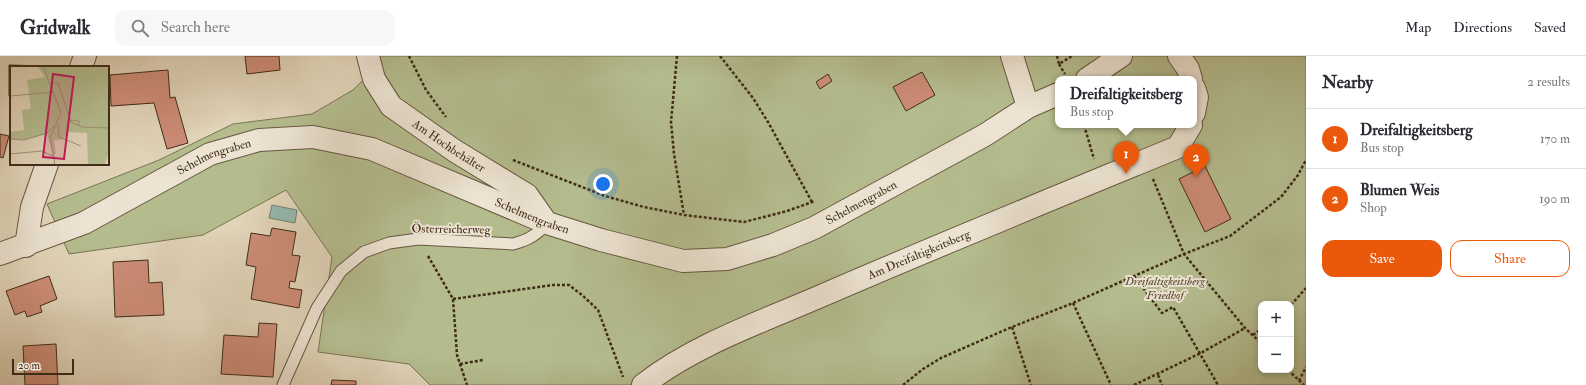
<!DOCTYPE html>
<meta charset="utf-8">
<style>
body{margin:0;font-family:"IM FELL Double Pica",serif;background:#f7f7f7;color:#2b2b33}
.controls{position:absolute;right:12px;bottom:12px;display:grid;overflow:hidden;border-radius:8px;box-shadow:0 2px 6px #0003}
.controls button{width:36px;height:36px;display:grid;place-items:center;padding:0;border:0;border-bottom:1px solid #e1e1e2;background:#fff;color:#2b2b33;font:20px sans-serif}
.scale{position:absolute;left:12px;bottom:10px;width:62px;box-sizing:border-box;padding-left:4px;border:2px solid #412c18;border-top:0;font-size:11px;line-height:14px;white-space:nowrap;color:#412c18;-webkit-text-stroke:3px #ece3d2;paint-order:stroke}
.you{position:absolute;left:603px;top:128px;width:14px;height:14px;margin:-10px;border:3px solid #fff;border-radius:50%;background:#1a73e8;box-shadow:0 0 0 6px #1a73e833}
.badge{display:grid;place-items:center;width:26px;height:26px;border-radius:50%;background:#ea580c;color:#fff;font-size:13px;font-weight:700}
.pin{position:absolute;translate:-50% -33px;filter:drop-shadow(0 1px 2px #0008)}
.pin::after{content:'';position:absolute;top:21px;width:14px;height:12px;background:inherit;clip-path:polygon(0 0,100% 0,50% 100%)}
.popup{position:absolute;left:1055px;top:20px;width:142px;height:52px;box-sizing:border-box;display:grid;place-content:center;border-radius:8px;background:#fff;filter:drop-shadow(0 1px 3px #0005);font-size:13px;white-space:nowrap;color:#7c7c81}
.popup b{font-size:15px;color:#2b2b33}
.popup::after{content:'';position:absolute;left:50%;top:100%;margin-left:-8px;border:8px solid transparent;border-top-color:#fff}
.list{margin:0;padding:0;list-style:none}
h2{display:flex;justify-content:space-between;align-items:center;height:52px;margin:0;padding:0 16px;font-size:17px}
h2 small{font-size:13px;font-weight:400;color:#7c7c81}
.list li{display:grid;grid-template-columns:26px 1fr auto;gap:12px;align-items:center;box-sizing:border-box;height:60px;padding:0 16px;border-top:1px solid #e1e1e2}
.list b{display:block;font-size:15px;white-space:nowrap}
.list p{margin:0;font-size:13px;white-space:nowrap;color:#7c7c81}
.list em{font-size:13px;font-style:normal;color:#7c7c81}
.actions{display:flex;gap:8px;padding:12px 16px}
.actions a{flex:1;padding:9px 0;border:1px solid #ea580c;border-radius:12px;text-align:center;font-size:14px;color:#ea580c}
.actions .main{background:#ea580c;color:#fff}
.icon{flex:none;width:22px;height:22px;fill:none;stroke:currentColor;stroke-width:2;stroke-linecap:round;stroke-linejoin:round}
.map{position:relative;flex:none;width:1306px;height:329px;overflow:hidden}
header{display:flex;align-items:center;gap:24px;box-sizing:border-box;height:56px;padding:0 20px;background:#fff;border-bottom:1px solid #e1e1e2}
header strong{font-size:19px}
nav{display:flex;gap:22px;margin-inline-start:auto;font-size:14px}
.search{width:280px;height:36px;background:#f7f7f7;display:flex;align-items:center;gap:10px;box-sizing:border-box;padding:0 14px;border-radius:12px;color:#7c7c81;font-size:15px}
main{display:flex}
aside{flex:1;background:#fff}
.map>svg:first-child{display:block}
.green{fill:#b4bc8e;stroke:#7a7453;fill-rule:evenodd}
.water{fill:#94b8af;stroke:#738073}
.building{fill:#cc8c76;stroke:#412c18}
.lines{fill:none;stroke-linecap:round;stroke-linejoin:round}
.lane-casing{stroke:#695640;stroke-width:13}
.street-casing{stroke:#695640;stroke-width:24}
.path{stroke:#412c18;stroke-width:2.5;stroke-dasharray:3 2;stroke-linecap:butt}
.lane{stroke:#ece3d2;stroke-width:11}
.street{stroke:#ece3d2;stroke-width:22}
.labels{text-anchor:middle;stroke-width:4;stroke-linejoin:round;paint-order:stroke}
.street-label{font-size:12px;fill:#412c18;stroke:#ece3d2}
.park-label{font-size:12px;font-style:italic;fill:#584930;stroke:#ece3d2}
.inset-road{fill:none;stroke:#a19179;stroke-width:1}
.view{fill:#c2185b;fill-opacity:0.15;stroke:#c2185b;stroke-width:2}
.inset-edge{fill:none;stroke:#412c18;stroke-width:2}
</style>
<header>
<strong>Gridwalk</strong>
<div class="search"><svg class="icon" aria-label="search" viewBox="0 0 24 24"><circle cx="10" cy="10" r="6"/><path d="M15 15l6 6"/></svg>Search here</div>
<nav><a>Map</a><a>Directions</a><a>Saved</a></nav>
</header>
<main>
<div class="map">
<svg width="1306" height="329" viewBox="0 0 1306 329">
<rect width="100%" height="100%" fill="#e1d4b9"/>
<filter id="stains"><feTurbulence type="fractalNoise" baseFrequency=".005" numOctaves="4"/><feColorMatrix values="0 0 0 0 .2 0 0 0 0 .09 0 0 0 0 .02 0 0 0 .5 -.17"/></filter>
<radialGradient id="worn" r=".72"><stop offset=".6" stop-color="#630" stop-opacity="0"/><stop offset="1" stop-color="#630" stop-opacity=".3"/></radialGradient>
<path class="green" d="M 368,0 L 1306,0 L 1306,329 L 430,329 L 409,308 L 318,296 L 332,201 L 286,134 L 203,179 L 69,198 L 47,148 L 159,104 L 233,68 L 312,58 L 353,34 L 372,15 ZM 1058,23 L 1194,23 L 1194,69 L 1058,69 ZM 1261,248 L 1291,248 L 1291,314 L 1261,314 Z"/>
<path class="water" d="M 272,149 L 297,154 L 295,167 L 269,162 Z"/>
<g class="building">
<path d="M 245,0 L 279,0 L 280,14 L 247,18 Z"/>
<path d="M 9,9 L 49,10 L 49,11 L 11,11 L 11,40 L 9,40 Z"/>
<path d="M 168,14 L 170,42 L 175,41 L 188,87 L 167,93 L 154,47 L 111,50 L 110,19 Z"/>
<path d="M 922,16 L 935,39 L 906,55 L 893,31 Z"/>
<path d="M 828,18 L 832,25 L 820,33 L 816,26 Z"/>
<path d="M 0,78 L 9,80 L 3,102 L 0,101 Z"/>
<path d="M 1205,110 L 1231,163 L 1205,176 L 1179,123 Z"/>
<path d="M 272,172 L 296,176 L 292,199 L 300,200 L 295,226 L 290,225 L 289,232 L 302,234 L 299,252 L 251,243 L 256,211 L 246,209 L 251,177 L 270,180 Z"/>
<path d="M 148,204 L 149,227 L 162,226 L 164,259 L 115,261 L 113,206 Z"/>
<path d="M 49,220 L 57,243 L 40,250 L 42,256 L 27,261 L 25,255 L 15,259 L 6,235 Z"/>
<path d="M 259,267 L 277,268 L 273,321 L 221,318 L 224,279 L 258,281 Z"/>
<path d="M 56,288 L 58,329 L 25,329 L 23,290 Z"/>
<path d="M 332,324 L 356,325 L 356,329 L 331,329 Z"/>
</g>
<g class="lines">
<g class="lane-casing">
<path id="lane" d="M 283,329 L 317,252 L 341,215 L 364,196 L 389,187 L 418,183 L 513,188 C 528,184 537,179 547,167"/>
</g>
<g class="street-casing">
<g id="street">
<path id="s1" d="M 368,0 L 374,23 L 391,50 L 455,95 L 527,139 L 546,166"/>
<path d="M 1012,0 L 1028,51"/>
<path d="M 1179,0 L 1188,13 L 1191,23"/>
<path d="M 81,11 L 85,0"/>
<path d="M 1087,23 L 1121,0"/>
<path d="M 1194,32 L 1197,41 L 1194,57"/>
<path d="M 26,190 L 32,151 L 47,108"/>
<path id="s2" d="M 0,198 L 84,167 L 210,98 L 259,84 L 313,81 L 372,93 L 547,167 L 601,184 L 683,205 L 727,203 L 773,189 L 814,172 L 985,79 L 1028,51 L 1058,38"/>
<path id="s3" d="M 643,329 C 694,289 761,266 821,240 C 939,189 1059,140 1178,91 L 1191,69"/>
</g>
</g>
<g class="path">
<path d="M 409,0 L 426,34 L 446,61"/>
<path d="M 677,0 L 671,66 L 674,98 L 684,159"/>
<path d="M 720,0 L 753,42 L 768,66 L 812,146"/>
<path d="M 1057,0 L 1059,8 L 1072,0"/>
<path d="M 1059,8 L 1065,18"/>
<path d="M 1084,69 L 1094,103"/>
<path d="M 513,104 L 605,140 L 644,151 L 684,159 L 744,166 L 787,155 L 815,145"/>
<path d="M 1153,123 L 1184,198 L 1245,272 L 1261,287"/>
<path d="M 428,200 L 453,243 L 457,299 L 467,329"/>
<path d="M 1134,220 L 1162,257 L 1173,251 L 1218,329"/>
<path d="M 453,243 L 553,229 L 569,229 L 582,239 L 598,254 L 623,321"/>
<path d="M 1073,247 L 1111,329"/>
<path d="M 1291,249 L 1306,232"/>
<path d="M 1012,271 L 1031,329"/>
<path d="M 1253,279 L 1261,273"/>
<path d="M 460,308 L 483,304"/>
<path d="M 1288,314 L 1304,329"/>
<path d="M 1158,319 L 1162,329"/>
<path d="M 1299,325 L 1306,311"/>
<path d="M 903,329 L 923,313 L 941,302 L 1012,271 L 1073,247 L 1184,198 L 1230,180 L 1281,141 L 1298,119 L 1306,104"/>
<path d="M 1134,329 L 1201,297 L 1245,272"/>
</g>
<use href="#lane" class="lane"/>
<use href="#street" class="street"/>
</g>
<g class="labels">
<g class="street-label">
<text dy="4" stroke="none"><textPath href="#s1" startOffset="126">Am Hochbehälter</textPath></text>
<text dy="4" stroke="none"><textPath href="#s2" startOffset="236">Schelmengraben</textPath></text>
<text dy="4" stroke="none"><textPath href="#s2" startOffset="920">Schelmengraben</textPath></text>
<text dy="4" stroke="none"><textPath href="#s2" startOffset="572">Schelmengraben</textPath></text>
<text transform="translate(451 173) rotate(1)" y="4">Österreicherweg</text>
<text dy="4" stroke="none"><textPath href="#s3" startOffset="306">Am Dreifaltigkeitsberg</textPath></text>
</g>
<g class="park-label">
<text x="1165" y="229">Dreifaltigkeitsberg<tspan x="1165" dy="14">Friedhof</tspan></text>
</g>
</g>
<g transform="translate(10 10)">
<rect width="99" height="99" fill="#e1d4b9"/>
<path d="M 27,0 L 97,0 L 99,3 L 99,85 L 95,99 L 78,99 L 77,67 L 57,66 L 54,73 L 44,74 L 46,88 L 43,89 L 37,68 L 14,74 L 0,73 L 0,66 L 14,64 L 12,44 L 21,43 L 17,14 L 35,11 Z" fill="#b4bc8e"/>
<path class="inset-road" d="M 33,0 L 51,47 L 40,72 L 45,99M 40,17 L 48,17 L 61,56 L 72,61 L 99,62M 0,30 L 44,26M 60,54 L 69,55 L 69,60M 48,58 L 49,71 L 71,80M 0,73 L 14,74 L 37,67 L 44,60M 0,88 L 32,85 L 45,91"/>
<path class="view" d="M 43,8 L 64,11 L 54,93 L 33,91 Z"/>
<rect width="99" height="99" class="inset-edge"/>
</g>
<rect width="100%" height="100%" filter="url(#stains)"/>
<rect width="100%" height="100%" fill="url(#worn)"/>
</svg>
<div class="controls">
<button>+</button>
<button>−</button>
</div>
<div class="scale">20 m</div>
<div class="you"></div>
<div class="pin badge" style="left:1126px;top:118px">1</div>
<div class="popup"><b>Dreifaltigkeitsberg</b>Bus stop</div>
<div class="pin badge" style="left:1196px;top:121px">2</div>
</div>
<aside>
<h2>Nearby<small>2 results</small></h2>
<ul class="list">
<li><span class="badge">1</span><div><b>Dreifaltigkeitsberg</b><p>Bus stop</p></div><em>170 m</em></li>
<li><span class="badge">2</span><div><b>Blumen Weis</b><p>Shop</p></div><em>190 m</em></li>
</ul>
<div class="actions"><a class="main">Save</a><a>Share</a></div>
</aside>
</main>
